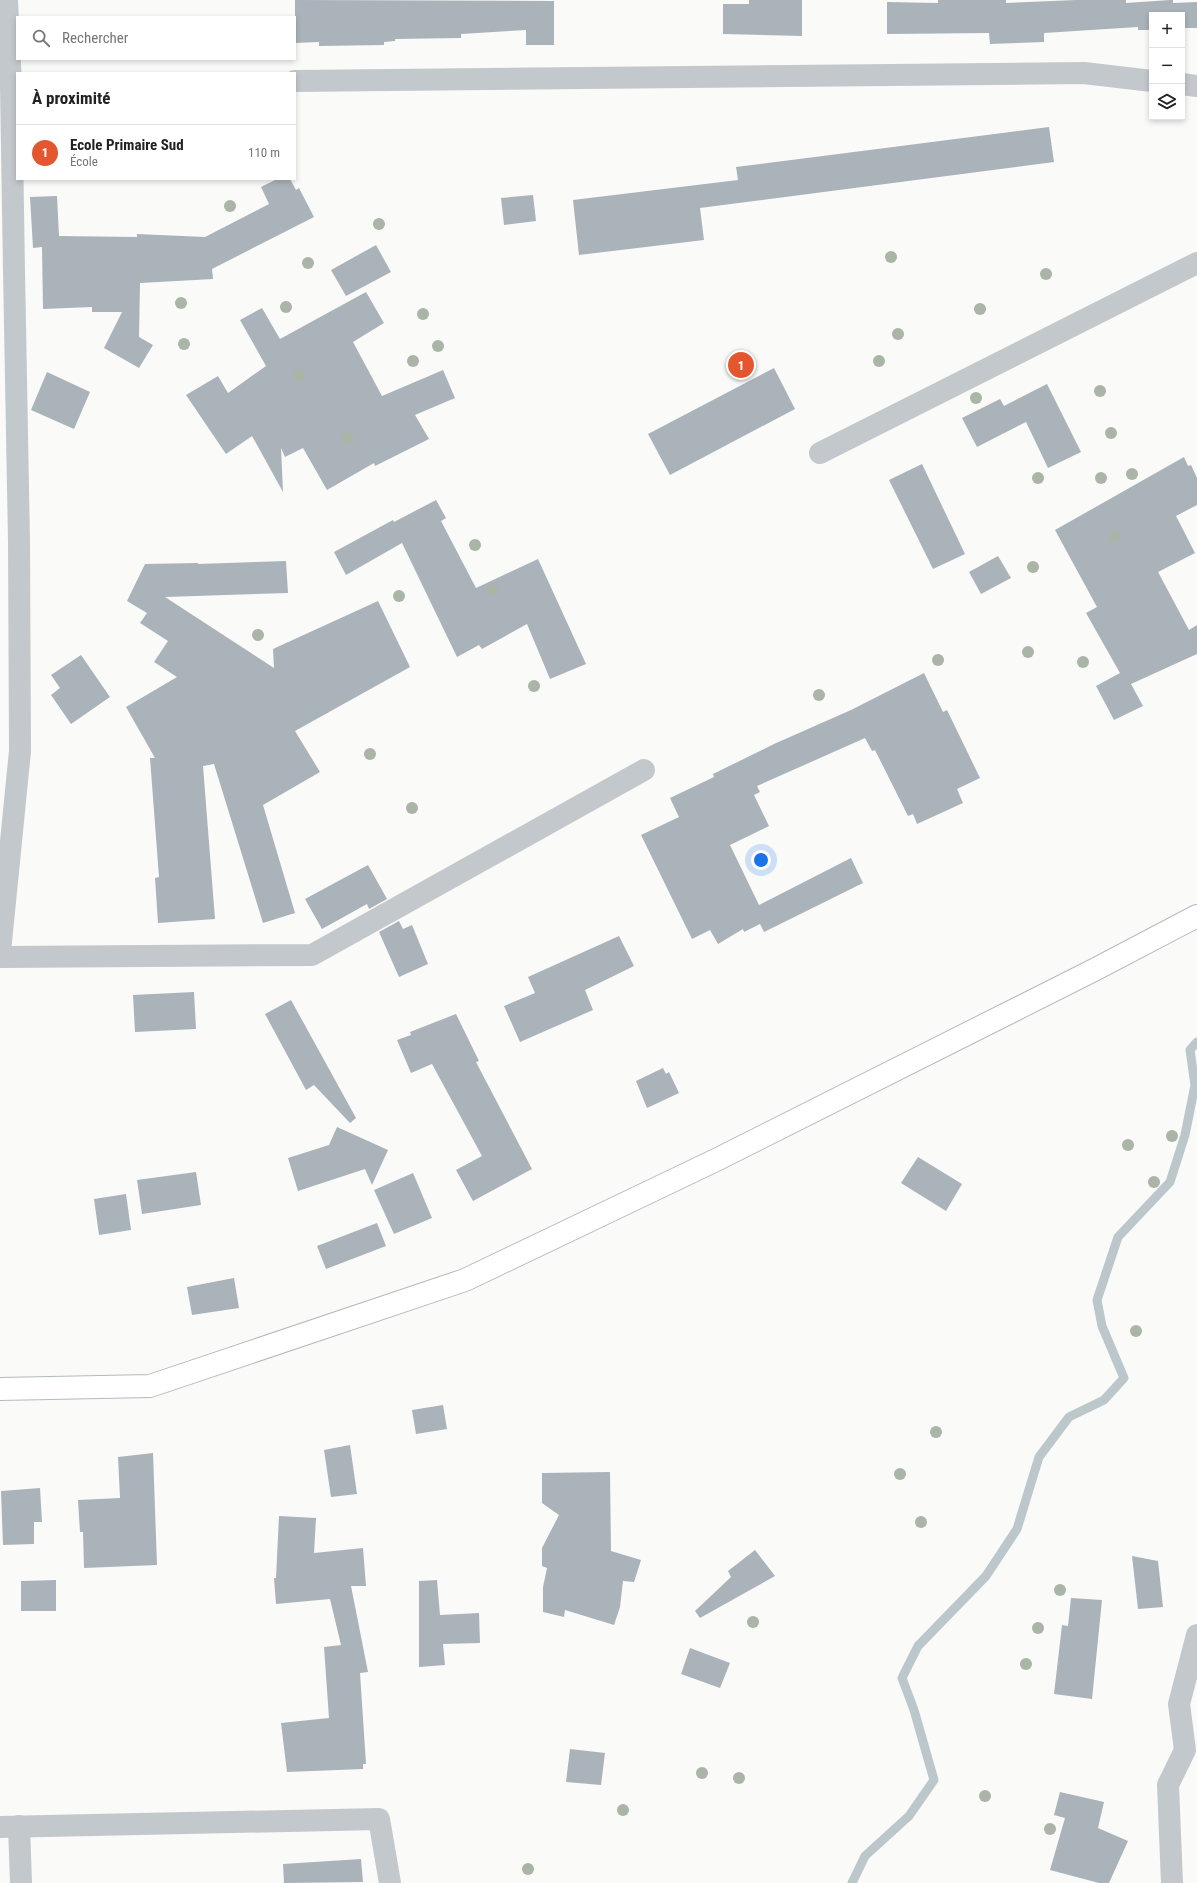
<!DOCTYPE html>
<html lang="fr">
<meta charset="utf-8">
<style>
body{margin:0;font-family:"Roboto Condensed",sans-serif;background:#f2f2f2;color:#222}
.controls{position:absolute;right:12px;top:12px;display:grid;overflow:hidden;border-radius:0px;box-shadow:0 2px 6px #0003}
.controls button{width:36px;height:36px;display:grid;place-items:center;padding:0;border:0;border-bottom:1px solid #e0e0e0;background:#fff;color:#222;font:20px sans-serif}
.you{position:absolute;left:761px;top:860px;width:14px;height:14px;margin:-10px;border:3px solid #fff;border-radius:50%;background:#1a73e8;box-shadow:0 0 0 6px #1a73e833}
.badge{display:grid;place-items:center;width:26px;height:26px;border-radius:50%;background:#e4572e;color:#fff;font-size:13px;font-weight:700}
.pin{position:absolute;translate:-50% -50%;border:2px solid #fff;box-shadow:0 1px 4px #0006}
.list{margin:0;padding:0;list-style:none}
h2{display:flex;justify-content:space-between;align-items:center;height:52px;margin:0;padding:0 16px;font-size:17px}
h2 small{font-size:13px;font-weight:400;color:#767676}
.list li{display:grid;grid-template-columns:26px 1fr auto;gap:12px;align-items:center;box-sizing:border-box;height:56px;padding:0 16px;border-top:1px solid #e0e0e0}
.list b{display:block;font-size:15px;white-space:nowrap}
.list p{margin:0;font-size:13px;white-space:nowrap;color:#767676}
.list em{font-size:13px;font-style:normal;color:#767676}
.icon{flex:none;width:22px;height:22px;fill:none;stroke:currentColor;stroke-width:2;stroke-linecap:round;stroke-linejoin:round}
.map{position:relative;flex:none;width:1197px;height:1883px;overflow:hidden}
.search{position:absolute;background:#fff;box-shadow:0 2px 6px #0003;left:16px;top:16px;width:280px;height:44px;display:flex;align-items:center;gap:10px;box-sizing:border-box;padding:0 14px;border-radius:0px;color:#767676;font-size:15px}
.panel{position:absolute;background:#fff;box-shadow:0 2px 6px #0003;left:16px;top:72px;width:280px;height:108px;border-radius:0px}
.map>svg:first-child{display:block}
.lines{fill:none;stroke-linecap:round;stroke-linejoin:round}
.stream{stroke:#bbc7cb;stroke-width:9}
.building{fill:#aab3b9}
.secondary-casing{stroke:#b3babf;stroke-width:24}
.street{stroke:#c3c8cc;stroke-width:22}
.secondary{stroke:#fff;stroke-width:22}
.tree{fill:#aab4a7}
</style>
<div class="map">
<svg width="1197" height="1883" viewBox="0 0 1197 1883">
<rect width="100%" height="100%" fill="#fafaf8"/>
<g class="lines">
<path class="stream" d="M 852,1883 L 865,1856 L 909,1816 L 934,1780 L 914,1710 L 902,1678 L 918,1646 L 986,1576 L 1017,1529 L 1039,1457 L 1069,1417 L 1104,1400 L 1124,1378 L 1102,1326 L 1097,1300 L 1118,1237 L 1170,1182 L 1185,1135 L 1195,1085 L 1190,1050 L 1197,1042"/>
</g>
<g class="building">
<path d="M 295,0 L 554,1 L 554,45 L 526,45 L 526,30 L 461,34 L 461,38 L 395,39 L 395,41 L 384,42 L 384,45 L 319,46 L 319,42 L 295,43 Z"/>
<path d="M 749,0 L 802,0 L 802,36 L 723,34 L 723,4 L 749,4 Z"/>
<path d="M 938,0 L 1006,0 L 1006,3 L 1076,0 L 1126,0 L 1126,3 L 1170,0 L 1173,0 L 1173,3 L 1197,2 L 1197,28 L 1182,28 L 1182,15 L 1152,15 L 1152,30 L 1138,30 L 1138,27 L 1044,33 L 1044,42 L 990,44 L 989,33 L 887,34 L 887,2 L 938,3 Z"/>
<path d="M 1049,127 L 1054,162 L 700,208 L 704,240 L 579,255 L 573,200 L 738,180 L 736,167 Z"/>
<path d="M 277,179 L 290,179 L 296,190 L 299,188 L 314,217 L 212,269 L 213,279 L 140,283 L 139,337 L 153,345 L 139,368 L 104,348 L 122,312 L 92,312 L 92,307 L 43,309 L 42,247 L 33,248 L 30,197 L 57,196 L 59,236 L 137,237 L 137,234 L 205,237 L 269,204 L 261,187 Z"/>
<path d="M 533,195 L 536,221 L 504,225 L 501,198 Z"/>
<path d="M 376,245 L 391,272 L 346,296 L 331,270 Z"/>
<path d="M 366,292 L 384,323 L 353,342 L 382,396 L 443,370 L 455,398 L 415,415 L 429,439 L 375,466 L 374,463 L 327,490 L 303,448 L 285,457 L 281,448 L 283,492 L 252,436 L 226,454 L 186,395 L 218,376 L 228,393 L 266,366 L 240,320 L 262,308 L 280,339 Z"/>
<path d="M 774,368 L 795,409 L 670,475 L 648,434 Z"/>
<path d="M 47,372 L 90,392 L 74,429 L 31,410 Z"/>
<path d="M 1047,384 L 1081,452 L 1048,468 L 1026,422 L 977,447 L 962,418 L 1000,399 L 1004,406 Z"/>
<path d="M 1184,457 L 1188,466 L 1191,465 L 1197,478 L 1197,505 L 1176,516 L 1195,553 L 1158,572 L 1189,630 L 1197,625 L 1197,654 L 1131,684 L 1143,706 L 1114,720 L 1096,686 L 1120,673 L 1086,613 L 1097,607 L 1055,530 Z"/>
<path d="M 922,464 L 965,554 L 933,569 L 889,480 Z"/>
<path d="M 436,500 L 446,518 L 441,521 L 476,588 L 538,559 L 586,664 L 550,679 L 527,624 L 482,649 L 479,645 L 457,657 L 402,543 L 346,575 L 334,552 L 393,520 L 394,522 Z"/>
<path d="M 998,556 L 1011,578 L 981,594 L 969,572 Z"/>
<path d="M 286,561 L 288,593 L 165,597 L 274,668 L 273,649 L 378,601 L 410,667 L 295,731 L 320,772 L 263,805 L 295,913 L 263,923 L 214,764 L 203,766 L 215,919 L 158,923 L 155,878 L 159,877 L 150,758 L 155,758 L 126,707 L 177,677 L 154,662 L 168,641 L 140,623 L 147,613 L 127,601 L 145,564 L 198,563 L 198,564 Z"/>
<path d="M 81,655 L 110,697 L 71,724 L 51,695 L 60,688 L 51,675 Z"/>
<path d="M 924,673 L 943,712 L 947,710 L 980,778 L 957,789 L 963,803 L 917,824 L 913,814 L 908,816 L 875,750 L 872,751 L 865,738 L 757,786 L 760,792 L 754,795 L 769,826 L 730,845 L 759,905 L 851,858 L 863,883 L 764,932 L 760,924 L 744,932 L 743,929 L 718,944 L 710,930 L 692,939 L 641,835 L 679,817 L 670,798 L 714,777 L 713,774 L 774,744 L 851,710 Z"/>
<path d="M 368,865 L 387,899 L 369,909 L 367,904 L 322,929 L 305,899 Z"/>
<path d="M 399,921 L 403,929 L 412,925 L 428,964 L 399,977 L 379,932 Z"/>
<path d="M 619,936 L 634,966 L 585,990 L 593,1010 L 520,1042 L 504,1006 L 535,993 L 528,977 Z"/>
<path d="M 194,992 L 196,1029 L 135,1032 L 133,995 Z"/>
<path d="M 291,1000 L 356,1118 L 350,1123 L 314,1085 L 306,1090 L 265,1014 Z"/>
<path d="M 456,1014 L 479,1061 L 476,1062 L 532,1169 L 473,1201 L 456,1170 L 482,1156 L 432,1064 L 411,1073 L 397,1040 L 411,1035 L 410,1032 Z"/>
<path d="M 663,1068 L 666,1074 L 669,1072 L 679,1093 L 647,1108 L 636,1081 Z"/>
<path d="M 337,1127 L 388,1150 L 372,1185 L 365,1169 L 298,1191 L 288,1158 L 329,1145 Z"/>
<path d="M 918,1157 L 962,1184 L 946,1211 L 901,1183 Z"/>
<path d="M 196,1172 L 201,1205 L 142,1214 L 137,1180 Z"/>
<path d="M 413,1173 L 432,1218 L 394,1234 L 374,1190 Z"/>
<path d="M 126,1194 L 131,1230 L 99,1235 L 94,1199 Z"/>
<path d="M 377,1223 L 386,1246 L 326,1269 L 317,1246 Z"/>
<path d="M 234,1278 L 239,1308 L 192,1315 L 187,1287 Z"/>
<path d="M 443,1405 L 447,1429 L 416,1434 L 412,1410 Z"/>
<path d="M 350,1445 L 357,1494 L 331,1497 L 324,1450 Z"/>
<path d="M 153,1453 L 157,1565 L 84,1568 L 83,1532 L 80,1532 L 78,1500 L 120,1498 L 118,1457 Z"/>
<path d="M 610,1472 L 611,1551 L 641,1560 L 634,1582 L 623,1581 L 620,1607 L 614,1625 L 565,1610 L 564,1617 L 543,1612 L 543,1587 L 547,1568 L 542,1566 L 542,1548 L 559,1515 L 542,1503 L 542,1473 Z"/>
<path d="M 40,1488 L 42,1522 L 34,1522 L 34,1544 L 3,1545 L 1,1491 Z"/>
<path d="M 279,1516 L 316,1518 L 314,1553 L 363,1548 L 366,1586 L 351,1586 L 368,1672 L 360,1673 L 366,1764 L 363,1764 L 363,1769 L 287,1772 L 281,1723 L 329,1718 L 324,1647 L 341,1645 L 330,1599 L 276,1604 L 274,1578 L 276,1578 Z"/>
<path d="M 755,1550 L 775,1576 L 700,1618 L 695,1611 L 731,1577 L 728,1571 Z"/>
<path d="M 1132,1556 L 1158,1561 L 1163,1607 L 1138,1609 Z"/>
<path d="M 56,1580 L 56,1611 L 21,1611 L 21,1581 Z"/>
<path d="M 437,1580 L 440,1615 L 479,1613 L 480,1643 L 443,1644 L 445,1665 L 419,1667 L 419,1581 Z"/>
<path d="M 1071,1598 L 1102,1600 L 1092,1699 L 1054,1694 L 1062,1625 L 1068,1626 Z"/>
<path d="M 690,1648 L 730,1663 L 720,1688 L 681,1674 Z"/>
<path d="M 570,1749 L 605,1753 L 601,1785 L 566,1782 Z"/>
<path d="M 1060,1792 L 1104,1802 L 1098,1828 L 1128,1841 L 1109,1883 L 1099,1883 L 1050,1870 L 1065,1818 L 1054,1815 Z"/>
<path d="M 361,1859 L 363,1882 L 284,1883 L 283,1864 Z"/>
</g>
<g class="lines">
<g class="secondary-casing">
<path id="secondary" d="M 0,1389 L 150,1386 L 465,1280 L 716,1160 L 1094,970 L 1197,916"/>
</g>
<g class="street">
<path d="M 295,81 L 1084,73 L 1152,81"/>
<path d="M 1182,84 L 1197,86"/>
<path d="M 820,453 L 1197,263"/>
<path d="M 0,952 L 20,751 L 19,541 L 14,271 L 11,85 L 7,0"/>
<path d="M 0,957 L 312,955 L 644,770"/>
<path d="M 19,1826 L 21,1883"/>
<path d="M 0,1827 L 379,1819 L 390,1883"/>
<path d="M 1172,1883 L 1168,1785 L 1185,1750 L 1179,1704 L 1197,1635"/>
</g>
<use href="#secondary" class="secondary"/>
</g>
<g class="tree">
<circle cx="230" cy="206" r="6"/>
<circle cx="379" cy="224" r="6"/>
<circle cx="891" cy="257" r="6"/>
<circle cx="308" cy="263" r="6"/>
<circle cx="1046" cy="274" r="6"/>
<circle cx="181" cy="303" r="6"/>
<circle cx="286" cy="307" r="6"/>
<circle cx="980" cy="309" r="6"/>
<circle cx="423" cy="314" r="6"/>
<circle cx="898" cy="334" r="6"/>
<circle cx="184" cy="344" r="6"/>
<circle cx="438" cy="346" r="6"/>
<circle cx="413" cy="361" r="6"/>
<circle cx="879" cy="361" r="6"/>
<circle cx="299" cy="375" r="6"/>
<circle cx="1100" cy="391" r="6"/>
<circle cx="976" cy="398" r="6"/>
<circle cx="1111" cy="433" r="6"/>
<circle cx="347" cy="438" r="6"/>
<circle cx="1132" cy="474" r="6"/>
<circle cx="1038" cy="478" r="6"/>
<circle cx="1101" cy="478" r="6"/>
<circle cx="1114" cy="537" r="6"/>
<circle cx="475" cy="545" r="6"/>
<circle cx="1033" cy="567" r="6"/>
<circle cx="493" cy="590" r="6"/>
<circle cx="399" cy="596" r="6"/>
<circle cx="258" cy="635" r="6"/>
<circle cx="1028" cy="652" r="6"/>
<circle cx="938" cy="660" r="6"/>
<circle cx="1083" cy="662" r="6"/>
<circle cx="534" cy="686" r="6"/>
<circle cx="819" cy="695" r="6"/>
<circle cx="370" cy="754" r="6"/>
<circle cx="412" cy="808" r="6"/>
<circle cx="1172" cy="1136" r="6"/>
<circle cx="1128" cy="1145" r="6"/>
<circle cx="1154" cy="1182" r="6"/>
<circle cx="1136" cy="1331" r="6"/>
<circle cx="936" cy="1432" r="6"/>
<circle cx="900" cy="1474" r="6"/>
<circle cx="921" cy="1522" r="6"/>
<circle cx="1060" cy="1590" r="6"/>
<circle cx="753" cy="1622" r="6"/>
<circle cx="1038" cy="1628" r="6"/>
<circle cx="1026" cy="1664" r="6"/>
<circle cx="702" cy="1773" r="6"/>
<circle cx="739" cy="1778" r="6"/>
<circle cx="985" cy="1796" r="6"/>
<circle cx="623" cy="1810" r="6"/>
<circle cx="1050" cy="1829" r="6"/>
<circle cx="528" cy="1869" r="6"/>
</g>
</svg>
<div class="controls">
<button>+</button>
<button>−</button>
<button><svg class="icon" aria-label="layers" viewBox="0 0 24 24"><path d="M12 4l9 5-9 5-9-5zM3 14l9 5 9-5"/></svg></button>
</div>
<div class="you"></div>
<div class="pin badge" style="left:741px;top:365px">1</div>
<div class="search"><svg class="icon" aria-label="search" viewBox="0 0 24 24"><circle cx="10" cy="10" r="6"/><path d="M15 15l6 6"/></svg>Rechercher</div>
<section class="panel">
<h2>À proximité<small></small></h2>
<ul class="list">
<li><span class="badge">1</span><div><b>Ecole Primaire Sud</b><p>École</p></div><em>110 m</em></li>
</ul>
</section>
</div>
